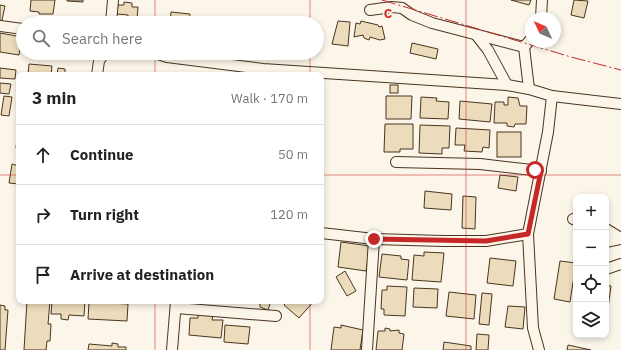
<!DOCTYPE html>
<meta charset="utf-8">
<style>
body{margin:0;font-family:"IBM Plex Sans",sans-serif;background:#f2f2f2;color:#222}
.controls{position:absolute;right:12px;bottom:12px;display:grid;overflow:hidden;border-radius:8px;box-shadow:0 2px 6px #0003}
.controls button{width:36px;height:36px;display:grid;place-items:center;padding:0;border:0;border-bottom:1px solid #e0e0e0;background:#fff;color:#222;font:20px sans-serif}
.compass{position:absolute;left:525px;top:12px;width:36px;height:36px;border-radius:50%;background:#fff;box-shadow:0 2px 6px #0003;rotate:314deg}
.stop{position:absolute;width:12px;height:12px;margin:-9px;border:3px solid #c62828;border-radius:50%;background:#fff}
.stop.end{background:#c62828;border-color:#fff;box-shadow:0 1px 4px #0008}
.list{margin:0;padding:0;list-style:none}
h2{display:flex;justify-content:space-between;align-items:center;height:52px;margin:0;padding:0 16px;font-size:17px}
h2 small{font-size:13px;font-weight:400;color:#767676}
.list li{display:grid;grid-template-columns:26px 1fr auto;gap:12px;align-items:center;box-sizing:border-box;height:60px;padding:0 16px;border-top:1px solid #e0e0e0}
.list b{display:block;font-size:15px;white-space:nowrap}
.list em{font-size:13px;font-style:normal;color:#767676}
.icon{flex:none;width:22px;height:22px;fill:none;stroke:currentColor;stroke-width:2;stroke-linecap:round;stroke-linejoin:round}
.map{position:relative;flex:none;width:621px;height:350px;overflow:hidden}
.search{position:absolute;background:#fff;box-shadow:0 2px 6px #0003;left:16px;top:16px;width:308px;height:44px;display:flex;align-items:center;gap:10px;box-sizing:border-box;padding:0 14px;border-radius:22px;color:#767676;font-size:15px}
.panel{position:absolute;background:#fff;box-shadow:0 2px 6px #0003;left:16px;top:72px;width:308px;height:232px;border-radius:8px}
.map>svg:first-child{display:block}
.building{fill:#ecdcbc;stroke:#4a3520}
.lines{fill:none;stroke-linecap:round;stroke-linejoin:round}
.minor-casing{stroke:#4a3520;stroke-width:12}
.minor{stroke:#fbf6e9;stroke-width:10}
.power{stroke:#c62828;stroke-width:1;stroke-dasharray:14 3 2 3;stroke-linecap:butt}
.route{stroke:#c62828;stroke-width:5}
.grid{fill:none;stroke:#d62828;stroke-width:1;stroke-opacity:0.55}
.grid-label{font-size:13px;text-anchor:middle;font-weight:bold;fill:#d62828;stroke:#fbf6e9;stroke-width:3;stroke-linejoin:round;paint-order:stroke}
</style>
<div class="map">
<svg width="621" height="350" viewBox="0 0 621 350">
<rect width="100%" height="100%" fill="#fbf6e9"/>
<g class="building">
<path d="M 31,0 L 55,0 L 53,14 L 39,14 L 39,12 L 30,11 Z"/>
<path d="M 67,0 L 83,0 L 83,2 L 67,1 Z"/>
<path d="M 511,0 L 531,0 L 529,5 Z"/>
<path d="M 574,0 L 588,1 L 584,18 L 571,15 Z"/>
<path d="M 124,2 L 132,3 L 132,7 L 138,7 L 137,19 L 128,18 L 128,15 L 117,14 L 118,5 L 124,5 Z"/>
<path d="M 0,5 L 5,6 L 1,25 L 0,24 Z"/>
<path d="M 171,12 L 190,14 L 189,23 L 170,23 Z"/>
<path d="M 338,21 L 350,22 L 348,46 L 332,44 Z"/>
<path d="M 361,21 L 378,25 L 379,27 L 382,26 L 385,39 L 380,40 L 370,37 L 369,40 L 364,38 L 363,35 L 354,37 L 356,23 L 360,24 Z"/>
<path d="M 0,33 L 22,37 L 19,55 L 0,52 Z"/>
<path d="M 412,43 L 438,49 L 436,59 L 410,53 Z"/>
<path d="M 29,64 L 52,66 L 51,75 L 28,75 Z"/>
<path d="M 0,68 L 16,70 L 15,79 L 0,78 Z"/>
<path d="M 58,68 L 65,69 L 65,75 L 57,75 Z"/>
<path d="M 0,83 L 11,84 L 9,94 L 0,93 Z"/>
<rect x="390" y="85" width="8" height="8"/>
<path d="M 4,96 L 12,97 L 9,116 L 1,115 Z"/>
<path d="M 386,96 L 412,96 L 411,119 L 386,119 Z"/>
<path d="M 421,97 L 437,98 L 436,101 L 449,102 L 448,119 L 420,118 Z"/>
<path d="M 508,97 L 518,98 L 520,106 L 527,106 L 526,124 L 515,124 L 514,127 L 507,126 L 507,123 L 494,123 L 495,102 L 504,102 L 504,105 L 508,105 Z"/>
<path d="M 460,101 L 492,104 L 490,122 L 459,119 Z"/>
<path d="M 385,124 L 413,124 L 413,149 L 400,149 L 400,152 L 384,152 Z"/>
<path d="M 420,125 L 450,126 L 449,148 L 442,148 L 442,154 L 419,153 Z"/>
<path d="M 456,128 L 490,130 L 489,148 L 483,147 L 482,152 L 464,151 L 465,145 L 455,145 Z"/>
<path d="M 18,130 L 19,130 L 19,148 L 16,148 Z"/>
<rect x="497" y="132" width="24" height="25"/>
<path d="M 12,164 L 19,166 L 19,184 L 9,183 Z"/>
<path d="M 500,175 L 518,177 L 516,191 L 498,188 Z"/>
<path d="M 425,191 L 452,194 L 451,210 L 424,208 Z"/>
<path d="M 463,196 L 476,197 L 475,229 L 462,228 Z"/>
<path d="M 341,242 L 370,246 L 366,271 L 338,267 Z"/>
<path d="M 424,252 L 444,253 L 441,282 L 412,280 L 414,255 L 424,256 Z"/>
<path d="M 382,254 L 401,256 L 401,259 L 409,260 L 407,280 L 379,277 Z"/>
<path d="M 490,258 L 516,261 L 513,286 L 487,283 Z"/>
<path d="M 560,261 L 576,263 L 570,302 L 554,299 Z"/>
<path d="M 345,271 L 356,291 L 347,296 L 336,277 Z"/>
<path d="M 606,285 L 611,286 L 608,308 L 606,308 Z"/>
<path d="M 387,286 L 407,287 L 405,316 L 384,315 L 384,309 L 381,309 L 382,290 L 387,290 Z"/>
<path d="M 414,288 L 438,289 L 437,308 L 413,307 Z"/>
<path d="M 449,292 L 476,295 L 474,319 L 446,316 Z"/>
<path d="M 482,293 L 492,294 L 489,325 L 479,324 Z"/>
<path d="M 27,301 L 50,301 L 48,324 L 51,324 L 50,341 L 47,341 L 46,350 L 24,350 Z"/>
<path d="M 52,301 L 85,301 L 84,316 L 69,315 L 68,320 L 61,319 L 61,314 L 51,314 Z"/>
<path d="M 260,301 L 271,301 L 268,310 L 260,307 Z"/>
<path d="M 287,301 L 314,301 L 299,318 L 284,305 Z"/>
<path d="M 89,302 L 128,304 L 127,321 L 88,319 Z"/>
<path d="M 0,305 L 5,306 L 5,310 L 8,310 L 5,350 L 0,350 Z"/>
<path d="M 508,306 L 525,307 L 523,329 L 505,327 Z"/>
<path d="M 198,314 L 213,315 L 212,320 L 223,320 L 221,338 L 189,335 L 190,318 L 198,318 Z"/>
<path d="M 225,325 L 250,327 L 248,344 L 224,342 Z"/>
<path d="M 341,325 L 363,330 L 360,350 L 331,350 L 334,327 L 341,328 Z"/>
<path d="M 385,328 L 390,329 L 390,331 L 399,330 L 399,333 L 404,334 L 402,350 L 376,350 L 378,331 L 385,331 Z"/>
<path d="M 477,334 L 489,335 L 488,350 L 476,350 Z"/>
<path d="M 444,342 L 471,346 L 471,350 L 443,350 Z"/>
<path d="M 112,343 L 118,344 L 118,347 L 126,347 L 126,350 L 88,350 L 89,344 L 112,346 Z"/>
<path d="M 568,345 L 591,350 L 567,350 Z"/>
</g>
<g class="lines">
<g class="minor-casing">
<g id="minor">
<path d="M 370,10 L 392,7 L 402,8 L 412,15 L 432,23 L 524,47 L 529,89"/>
<path d="M 541,18 L 542,0"/>
<path d="M 111,23 L 113,0"/>
<path d="M 0,26 L 23,29"/>
<path d="M 477,36 L 488,50 L 507,85"/>
<path d="M 524,47 L 531,39"/>
<path d="M 155,53 L 167,57 L 263,69 L 507,85 L 529,89 L 552,96 L 548,132 L 528,234 L 533,328 L 539,350"/>
<path d="M 97,75 L 99,61 L 104,53"/>
<path d="M 552,96 L 621,104"/>
<path d="M 396,162 L 480,164 L 541,171"/>
<path d="M 573,219 L 576,220"/>
<path d="M 606,229 L 621,238"/>
<path d="M 321,233 L 374,239 L 443,241 L 486,241 L 528,234"/>
<path d="M 606,242 L 621,239"/>
<path d="M 606,269 L 621,264"/>
<path d="M 176,308 L 276,316"/>
<path d="M 172,350 L 176,301"/>
<path d="M 367,350 L 374,239"/>
</g>
</g>
<use href="#minor" class="minor"/>
<path class="power" d="M 382,0 L 571,57 L 621,70"/>
</g>
<g class="lines">
<path class="route" d="M 374,239 L 486,241 L 528,234 L 541,171 L 535,170"/>
</g>
<path class="grid" d="M 155,0 L 155,23M 310,0 L 310,23M 466,0 L 466,350M 155,53 L 155,75M 310,53 L 310,75M 0,175 L 19,175M 321,175 L 621,175M 155,301 L 155,350M 310,301 L 310,350"/>
<g class="grid-label">
<text x="388" y="18">C</text>
</g>
</svg>
<div class="controls">
<button>+</button>
<button>−</button>
<button><svg class="icon" aria-label="locate" viewBox="0 0 24 24"><circle cx="12" cy="12" r="6"/><path d="M12 2v4M12 18v4M2 12h4M18 12h4"/></svg></button>
<button><svg class="icon" aria-label="layers" viewBox="0 0 24 24"><path d="M12 4l9 5-9 5-9-5zM3 14l9 5 9-5"/></svg></button>
</div>
<svg class="compass" viewBox="-18 -18 36 36"><path d="M0-13l5 13h-10z" fill="#e53935"/><path d="M0 13l5-13h-10z" fill="#767676"/></svg>
<div class="stop" style="left:535px;top:170px"></div>
<div class="stop end" style="left:374px;top:239px"></div>
<div class="search"><svg class="icon" aria-label="search" viewBox="0 0 24 24"><circle cx="10" cy="10" r="6"/><path d="M15 15l6 6"/></svg>Search here</div>
<section class="panel">
<h2>3 min<small>Walk · 170 m</small></h2>
<ul class="list">
<li><svg class="icon" aria-label="ahead" viewBox="0 0 24 24"><path d="M12 20V5M6 11l6-6 6 6"/></svg><div><b>Continue</b></div><em>50 m</em></li>
<li><svg class="icon" aria-label="right" viewBox="0 0 24 24"><path d="M7 20v-9h11M14 6l5 5-5 5"/></svg><div><b>Turn right</b></div><em>120 m</em></li>
<li><svg class="icon" aria-label="arrive" viewBox="0 0 24 24"><path d="M6 21V4h12l-3 4 3 4H6"/></svg><div><b>Arrive at destination</b></div></li>
</ul>
</section>
</div>
